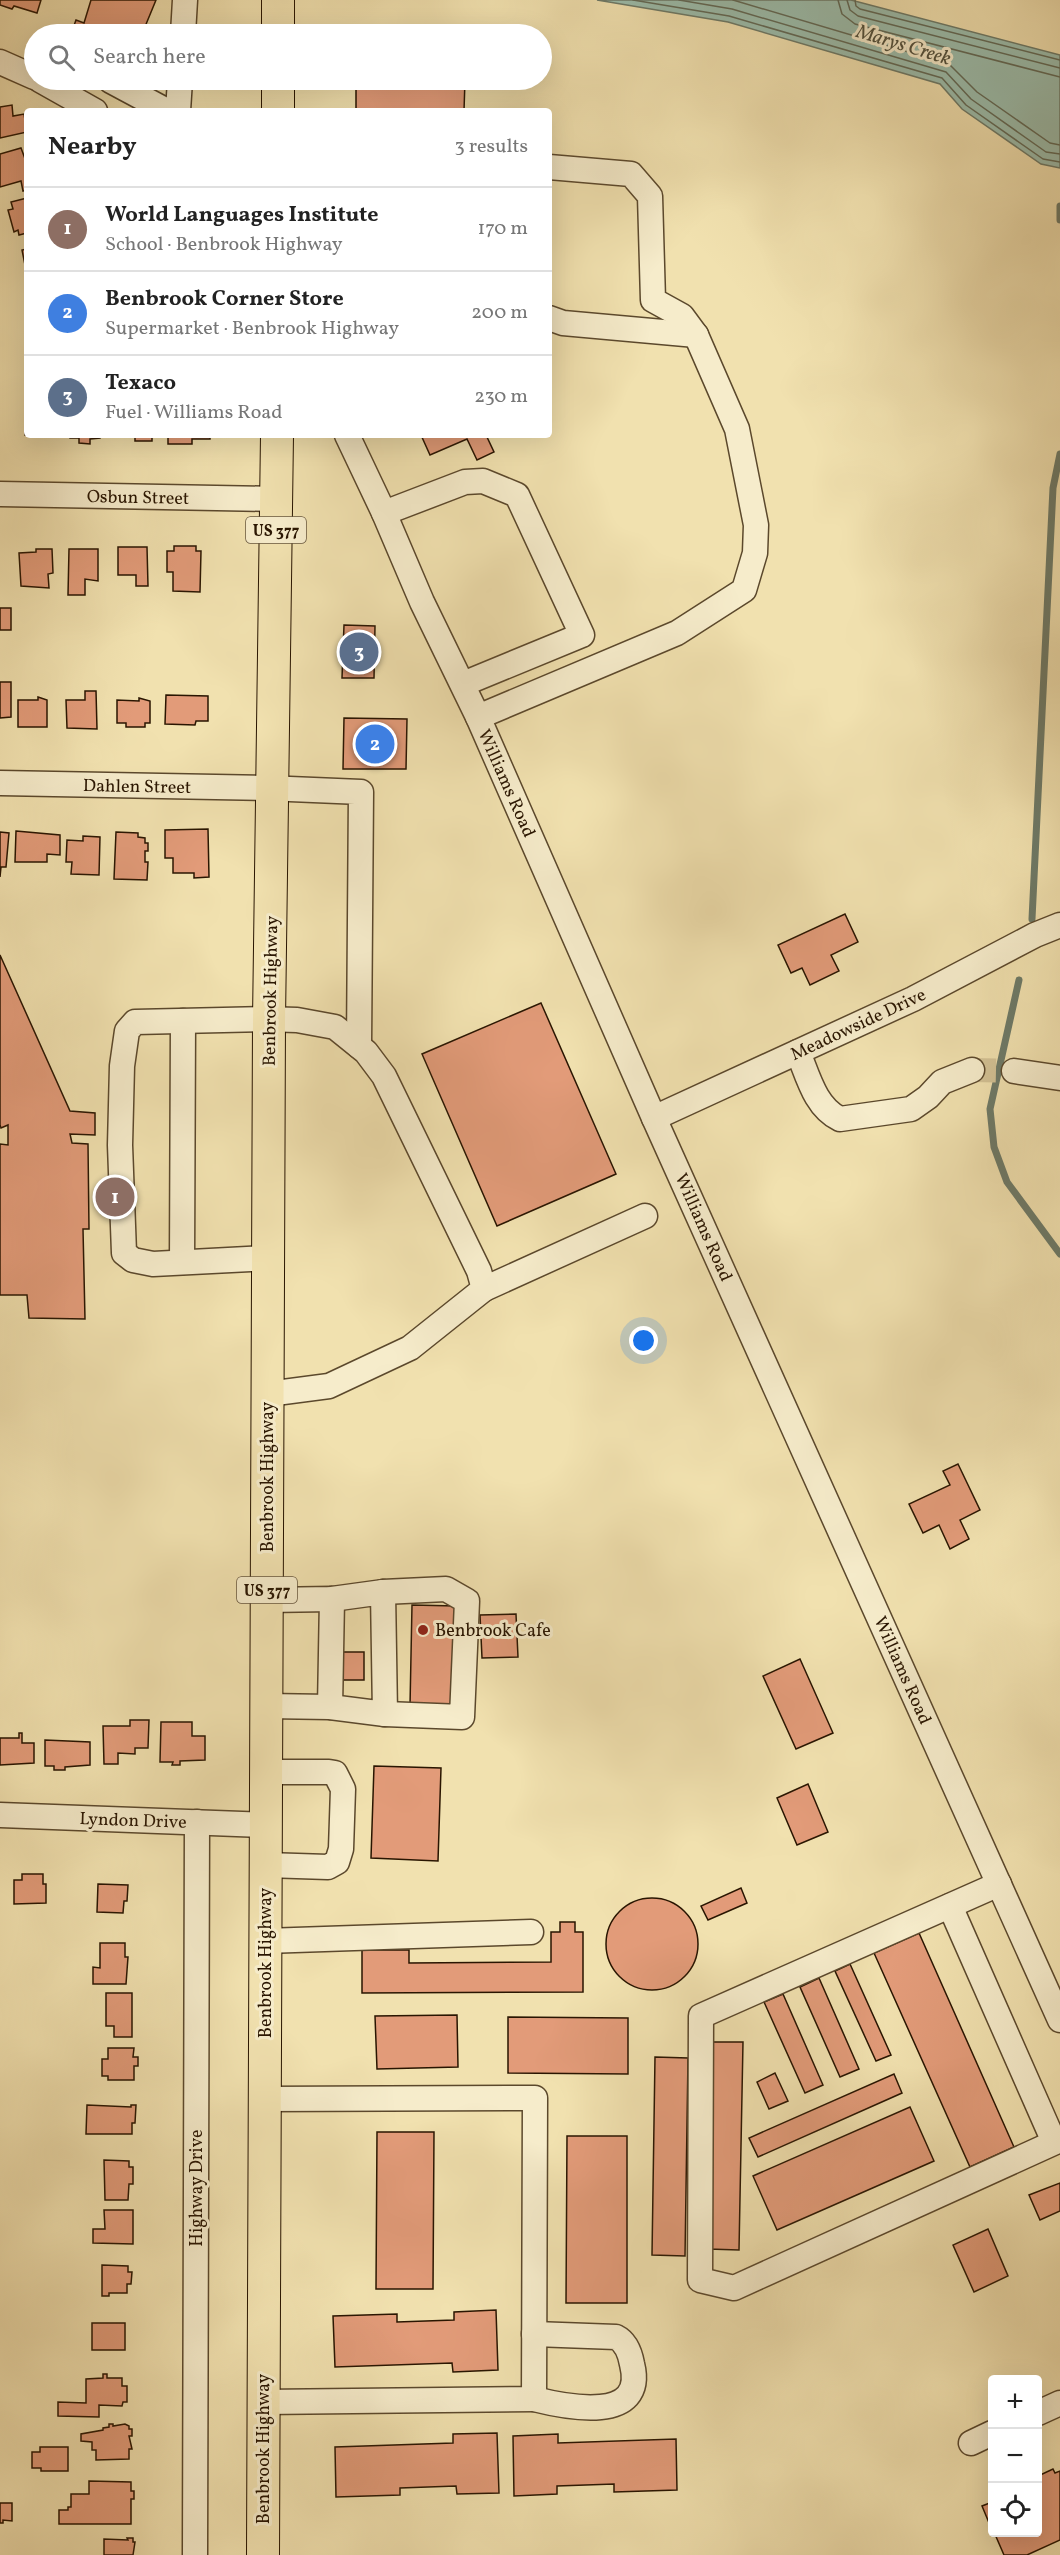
<!DOCTYPE html>
<meta charset="utf-8">
<style>
body{margin:0;font-family:Vollkorn,serif;background:#f2f2f2;color:#222}
.controls{position:absolute;right:18px;bottom:18px;display:grid;overflow:hidden;border-radius:6px;box-shadow:0 6px 24px #0002}
.controls button{width:54px;height:54px;display:grid;place-items:center;padding:0;border:0;border-bottom:2px solid #e0e0e0;background:#fff;color:#222;font:30px sans-serif}
.you{position:absolute;left:644px;top:1341px;width:21px;height:21px;margin:-15px;border:4px solid #fff;border-radius:50%;background:#1a73e8;box-shadow:0 0 0 9px #1a73e833}
.badge{display:grid;place-items:center;width:39px;height:39px;border-radius:50%;background:#8f2418;color:#fff;font-size:20px;font-weight:700}
.pin{position:absolute;translate:-50% -50%;border:3px solid #fff;box-shadow:0 2px 6px #0006}
.list{margin:0;padding:0;list-style:none}
h2{display:flex;justify-content:space-between;align-items:center;height:78px;margin:0;padding:0 24px;font-size:26px}
h2 small{font-size:20px;font-weight:400;color:#767676}
.list li{display:grid;grid-template-columns:39px 1fr auto;gap:18px;align-items:center;box-sizing:border-box;height:84px;padding:0 24px;border-top:2px solid #e0e0e0}
.list b{display:block;font-size:22px;white-space:nowrap}
.list p{margin:0;font-size:20px;white-space:nowrap;color:#767676}
.list em{font-size:20px;font-style:normal;color:#767676}
.icon{flex:none;width:33px;height:33px;fill:none;stroke:currentColor;stroke-width:2;stroke-linecap:round;stroke-linejoin:round}
.map{position:relative;flex:none;width:1060px;height:2555px;overflow:hidden}
.search{position:absolute;background:#fff;box-shadow:0 6px 24px #0002;left:24px;top:24px;width:528px;height:66px;display:flex;align-items:center;gap:15px;box-sizing:border-box;padding:0 21px;border-radius:33px;color:#767676;font-size:22px}
.panel{position:absolute;background:#fff;box-shadow:0 6px 24px #0002;left:24px;top:108px;width:528px;height:330px;border-radius:6px}
.map>svg:first-child{display:block}
.water{fill:#9bbdac;stroke:#6d7a68;stroke-width:1.5}
.lines{fill:none;stroke-linecap:round;stroke-linejoin:round}
.shore{stroke:#626956;stroke-width:1.5}
.stream{stroke:#6d7a68;stroke-width:7}
.building{fill:#e29b79;stroke:#291501;stroke-width:1.5}
.minor-tunnel{stroke:#d3c295;stroke-width:24;stroke-dasharray:24 12;stroke-linecap:butt}
.minor-casing{stroke:#5b482c;stroke-width:27}
.major-casing{stroke:#291501;stroke-width:34}
.minor{stroke:#f6eccb;stroke-width:24}
.major{stroke:#f1e1af;stroke-width:32}
.poi-dot{fill:#8f2418;stroke:#f6eccb;stroke-width:2}
.labels{text-anchor:middle;stroke-width:6;stroke-linejoin:round;paint-order:stroke}
.shield{fill:#f6eccb;stroke:#66563e;stroke-width:1.5}
.shield-label{font-size:16px;font-weight:bold;fill:#291501}
.street-label{font-size:18px;fill:#291501;stroke:#f6eccb}
.poi-label{font-size:18px;fill:#291501;stroke:#f6eccb;text-anchor:start}
.water-label{font-size:20px;font-style:italic;fill:#51503d;stroke:#f6eccb}
</style>
<div class="map">
<svg width="1060" height="2555" viewBox="0 0 1060 2555">
<rect width="100%" height="100%" fill="#f1e1af"/>
<filter id="stains"><feTurbulence type="fractalNoise" baseFrequency=".00333" numOctaves="4"/><feColorMatrix values="0 0 0 0 .2 0 0 0 0 .09 0 0 0 0 .02 0 0 0 .5 -.17"/></filter>
<radialGradient id="worn" r=".72"><stop offset=".6" stop-color="#630" stop-opacity="0"/><stop offset="1" stop-color="#630" stop-opacity=".3"/></radialGradient>
<path class="water" d="M 597,0 L 851,0 L 1060,55 L 1060,168 L 1041,164 L 962,109 L 940,84 L 728,22 Z"/>
<g class="lines">
<g class="shore">
<path d="M 633,0 L 729,16 L 942,78 L 966,105 L 1043,159 L 1060,162"/>
<path d="M 679,0 L 732,9 L 946,72 L 971,99 L 1046,152 L 1060,154"/>
<path d="M 733,0 L 949,64 L 977,92 L 1050,143 L 1060,145"/>
<path d="M 838,0 L 842,14 L 855,24 L 1060,77"/>
<path d="M 847,0 L 850,10 L 858,16 L 1060,68"/>
<path d="M 855,0 L 856,6 L 860,9 L 1060,60"/>
</g>
<g class="stream">
<path d="M 1060,206 L 1060,220"/>
<path d="M 1032,919 L 1053,488 L 1060,454"/>
<path d="M 1019,980 L 990,1109 L 994,1147 L 1007,1182 L 1060,1254"/>
</g>
</g>
<g class="building">
<path d="M 0,0 L 41,0 L 37,13 L 14,6 L 12,9 L 0,5 Z"/>
<path d="M 91,0 L 156,0 L 142,34 L 71,34 L 76,20 L 84,23 Z"/>
<path d="M 358,26 L 389,27 L 389,34 L 357,34 Z"/>
<path d="M 356,80 L 465,80 L 464,111 L 356,111 Z"/>
<path d="M 12,105 L 13,116 L 24,114 L 27,132 L 0,138 L 0,107 Z"/>
<path d="M 21,148 L 27,164 L 27,190 L 23,191 L 21,181 L 0,187 L 0,154 Z"/>
<path d="M 27,198 L 27,233 L 19,235 L 18,230 L 14,232 L 8,210 L 13,209 L 11,202 Z"/>
<path d="M 27,249 L 27,275 L 22,250 Z"/>
<path d="M 26,395 L 27,435 L 55,436 L 25,435 Z"/>
<path d="M 70,435 L 100,435 L 100,438 L 90,439 L 90,444 L 79,443 L 79,438 L 70,438 Z"/>
<path d="M 119,435 L 152,435 L 152,441 L 135,441 L 135,436 Z"/>
<path d="M 168,435 L 210,435 L 210,439 L 192,439 L 192,444 L 168,444 Z"/>
<path d="M 421,435 L 486,435 L 494,452 L 477,460 L 467,439 L 430,455 Z"/>
<path d="M 174,546 L 196,546 L 196,551 L 201,551 L 200,592 L 173,591 L 173,572 L 167,572 L 167,551 L 174,551 Z"/>
<path d="M 118,547 L 147,547 L 148,586 L 136,586 L 136,575 L 118,575 Z"/>
<path d="M 36,549 L 52,549 L 53,573 L 48,574 L 49,588 L 21,586 L 19,553 L 36,552 Z"/>
<path d="M 69,549 L 98,549 L 98,581 L 85,579 L 85,595 L 68,595 Z"/>
<rect x="0" y="608" width="11" height="22"/>
<path d="M 344,625 L 375,626 L 374,678 L 342,678 Z"/>
<path d="M 0,682 L 11,682 L 11,717 L 0,718 Z"/>
<path d="M 85,691 L 96,691 L 97,729 L 67,728 L 66,700 L 85,700 Z"/>
<path d="M 166,695 L 208,696 L 208,721 L 196,721 L 195,725 L 165,724 Z"/>
<path d="M 38,697 L 47,700 L 47,727 L 18,727 L 18,700 L 38,700 Z"/>
<path d="M 139,698 L 150,701 L 150,723 L 145,723 L 145,727 L 126,727 L 126,723 L 117,723 L 117,700 L 139,701 Z"/>
<path d="M 344,718 L 407,719 L 406,769 L 343,769 Z"/>
<path d="M 208,829 L 209,877 L 194,878 L 194,873 L 173,873 L 173,858 L 165,858 L 165,830 Z"/>
<path d="M 16,831 L 60,835 L 60,855 L 47,854 L 47,862 L 15,862 Z"/>
<path d="M 0,832 L 9,833 L 6,867 L 1,867 L 0,877 Z"/>
<path d="M 116,832 L 138,833 L 138,837 L 145,838 L 145,843 L 148,843 L 148,851 L 145,851 L 145,862 L 148,862 L 147,880 L 114,879 Z"/>
<path d="M 83,836 L 100,837 L 99,875 L 71,874 L 72,862 L 66,862 L 67,840 L 83,841 Z"/>
<path d="M 845,914 L 858,942 L 831,955 L 839,971 L 810,985 L 802,968 L 791,973 L 778,945 Z"/>
<path d="M 0,955 L 70,1111 L 95,1113 L 95,1135 L 70,1134 L 72,1143 L 88,1144 L 89,1229 L 83,1229 L 85,1319 L 29,1318 L 27,1295 L 0,1295 L 0,1144 L 8,1145 L 8,1125 L 1,1128 L 0,1125 Z"/>
<path d="M 541,1003 L 616,1174 L 497,1226 L 422,1054 Z"/>
<path d="M 958,1464 L 980,1510 L 960,1520 L 969,1539 L 950,1549 L 939,1525 L 923,1533 L 909,1504 L 950,1485 L 943,1471 Z"/>
<path d="M 412,1605 L 456,1606 L 454,1707 L 410,1706 Z"/>
<path d="M 516,1614 L 518,1657 L 482,1658 L 480,1615 Z"/>
<path d="M 340,1652 L 364,1652 L 364,1680 L 341,1680 Z"/>
<path d="M 800,1659 L 833,1733 L 796,1749 L 763,1676 Z"/>
<path d="M 130,1720 L 149,1720 L 148,1748 L 135,1748 L 135,1754 L 118,1753 L 118,1764 L 104,1764 L 103,1726 L 130,1726 Z"/>
<path d="M 161,1722 L 192,1722 L 192,1736 L 205,1736 L 205,1760 L 180,1761 L 180,1765 L 172,1765 L 173,1762 L 160,1762 Z"/>
<path d="M 19,1733 L 22,1733 L 22,1743 L 34,1743 L 34,1763 L 0,1765 L 0,1738 L 19,1738 Z"/>
<path d="M 45,1740 L 90,1742 L 90,1765 L 65,1767 L 65,1770 L 54,1770 L 54,1766 L 45,1766 Z"/>
<path d="M 374,1766 L 441,1768 L 438,1861 L 371,1858 Z"/>
<path d="M 808,1784 L 828,1832 L 797,1845 L 777,1798 Z"/>
<path d="M 22,1874 L 43,1874 L 43,1884 L 46,1884 L 46,1903 L 14,1904 L 14,1880 L 22,1880 Z"/>
<path d="M 98,1884 L 128,1885 L 127,1901 L 124,1901 L 123,1913 L 97,1912 Z"/>
<path d="M 741,1888 L 747,1903 L 708,1920 L 701,1906 Z"/>
<circle cx="652" cy="1944" r="46"/>
<path d="M 560,1922 L 575,1922 L 575,1932 L 583,1932 L 583,1992 L 362,1993 L 362,1950 L 409,1950 L 409,1963 L 551,1962 L 551,1932 L 560,1932 Z"/>
<path d="M 919,1933 L 1014,2147 L 970,2167 L 874,1953 Z"/>
<path d="M 100,1943 L 125,1943 L 125,1957 L 128,1957 L 126,1984 L 93,1984 L 93,1967 L 100,1968 Z"/>
<path d="M 850,1964 L 891,2055 L 876,2061 L 835,1971 Z"/>
<path d="M 819,1978 L 859,2069 L 840,2077 L 800,1987 Z"/>
<path d="M 106,1993 L 132,1993 L 132,2037 L 114,2037 L 114,2026 L 106,2026 Z"/>
<path d="M 783,1994 L 823,2085 L 805,2093 L 764,2002 Z"/>
<path d="M 457,2015 L 458,2067 L 377,2069 L 375,2016 Z"/>
<path d="M 508,2017 L 628,2018 L 628,2074 L 508,2073 Z"/>
<path d="M 712,2042 L 743,2042 L 739,2250 L 708,2249 Z"/>
<path d="M 108,2048 L 134,2048 L 133,2057 L 138,2057 L 138,2066 L 134,2066 L 134,2080 L 108,2080 L 108,2076 L 102,2076 L 102,2059 L 108,2059 Z"/>
<path d="M 655,2057 L 688,2058 L 685,2256 L 652,2255 Z"/>
<path d="M 775,2073 L 788,2101 L 769,2109 L 757,2082 Z"/>
<path d="M 894,2074 L 902,2093 L 758,2157 L 749,2138 Z"/>
<path d="M 87,2105 L 131,2107 L 131,2105 L 136,2105 L 135,2123 L 132,2123 L 132,2134 L 86,2134 Z"/>
<path d="M 910,2107 L 934,2161 L 777,2230 L 753,2176 Z"/>
<path d="M 377,2132 L 434,2132 L 433,2289 L 376,2289 Z"/>
<path d="M 567,2136 L 627,2136 L 627,2303 L 566,2303 Z"/>
<path d="M 104,2160 L 129,2161 L 129,2167 L 133,2167 L 133,2184 L 129,2184 L 128,2200 L 105,2200 Z"/>
<path d="M 1060,2183 L 1060,2211 L 1040,2220 L 1029,2195 Z"/>
<path d="M 104,2210 L 133,2210 L 133,2244 L 93,2243 L 93,2229 L 105,2229 Z"/>
<path d="M 988,2229 L 1008,2276 L 974,2292 L 953,2245 Z"/>
<path d="M 102,2265 L 128,2266 L 128,2272 L 132,2272 L 131,2284 L 127,2284 L 127,2293 L 109,2293 L 109,2296 L 102,2296 Z"/>
<path d="M 496,2310 L 498,2370 L 453,2372 L 452,2363 L 335,2367 L 333,2316 L 397,2314 L 397,2322 L 454,2320 L 454,2312 Z"/>
<rect x="92" y="2323" width="33" height="27"/>
<path d="M 103,2374 L 107,2374 L 107,2378 L 122,2378 L 122,2386 L 127,2386 L 127,2402 L 123,2402 L 122,2406 L 99,2405 L 99,2417 L 58,2416 L 58,2402 L 86,2403 L 86,2379 L 103,2378 Z"/>
<path d="M 109,2424 L 113,2424 L 113,2426 L 125,2424 L 129,2426 L 129,2429 L 132,2429 L 132,2436 L 129,2436 L 132,2449 L 129,2449 L 129,2459 L 96,2460 L 96,2450 L 92,2450 L 92,2442 L 81,2441 L 81,2434 L 103,2430 L 103,2428 L 109,2427 Z"/>
<path d="M 497,2433 L 499,2493 L 457,2494 L 456,2486 L 400,2488 L 400,2495 L 336,2497 L 335,2447 L 453,2443 L 453,2434 Z"/>
<path d="M 558,2434 L 558,2443 L 676,2439 L 677,2490 L 614,2492 L 614,2484 L 557,2486 L 557,2494 L 514,2496 L 513,2436 Z"/>
<path d="M 40,2447 L 68,2447 L 68,2471 L 41,2471 L 41,2468 L 32,2468 L 32,2452 L 40,2452 Z"/>
<path d="M 1053,2469 L 1055,2473 L 1060,2471 L 1060,2540 L 1027,2555 L 1004,2555 L 994,2532 L 1038,2532 L 1038,2476 Z"/>
<path d="M 89,2481 L 131,2482 L 131,2491 L 134,2491 L 134,2499 L 131,2499 L 131,2524 L 59,2524 L 59,2510 L 68,2510 L 68,2507 L 71,2507 L 71,2494 L 89,2494 Z"/>
<path d="M 992,2502 L 992,2530 L 982,2506 Z"/>
<path d="M 0,2503 L 12,2503 L 12,2521 L 3,2520 L 3,2523 L 0,2523 Z"/>
<path d="M 127,2538 L 133,2538 L 133,2542 L 135,2542 L 133,2555 L 104,2555 L 104,2539 L 128,2540 Z"/>
</g>
<g class="lines">
<path class="minor-tunnel" d="M 972,1070 L 1014,1071"/>
<g class="minor-casing">
<g id="minor">
<path d="M 183,34 L 185,0"/>
<path d="M 0,62 L 34,77"/>
<path d="M 40,80 L 95,111"/>
<path d="M 111,81 L 167,111"/>
<path d="M 178,111 L 180,80"/>
<path d="M 549,318 L 563,323 L 696,335"/>
<path d="M 347,435 L 384,513 L 422,602 L 478,717 L 654,1118 L 1060,2020"/>
<path d="M 0,494 L 276,499"/>
<path d="M 384,513 L 465,482 L 483,481 L 517,495 L 582,635 L 463,684"/>
<path d="M 478,717 L 677,633 L 744,590 L 755,553 L 756,525 L 737,429 L 696,335 L 682,316 L 653,300 L 650,196 L 631,174 L 549,167"/>
<path d="M 0,783 L 266,788 L 361,792 L 359,1046"/>
<path d="M 798,1052 C 808,1076 815,1107 840,1119 L 911,1109 L 928,1097 L 942,1082 L 972,1070"/>
<path d="M 1014,1071 L 1060,1078"/>
<path d="M 654,1118 L 913,999 L 1035,935 L 1060,925"/>
<path d="M 182,1262 L 183,1021"/>
<path d="M 484,1289 L 645,1216"/>
<path d="M 268,1394 L 329,1386 L 410,1348 L 484,1289 L 479,1271 L 384,1076 L 366,1052 L 335,1027 L 297,1020 L 264,1019 L 135,1022 L 127,1031 L 122,1066 L 120,1145 L 124,1253 L 133,1260 L 153,1264 L 268,1258"/>
<path d="M 383,1592 L 446,1589 L 467,1601 L 462,1717 L 385,1714"/>
<path d="M 267,1706 L 330,1707 L 385,1714 L 383,1592 L 332,1599 L 267,1600"/>
<path d="M 330,1707 L 332,1599"/>
<path d="M 0,1815 L 266,1825"/>
<path d="M 266,1865 L 328,1867 L 337,1862 L 341,1849 L 343,1789 L 335,1773 L 329,1772 L 266,1772"/>
<path d="M 999,1884 L 701,2016 L 700,2280 L 734,2288 L 1060,2140"/>
<path d="M 950,1906 L 1054,2142"/>
<path d="M 265,1941 L 531,1932"/>
<path d="M 534,2399 C 566,2407 647,2424 632,2364 C 630,2353 626,2342 616,2337 L 534,2334"/>
<path d="M 264,2402 L 534,2399 L 535,2098 L 265,2099"/>
<path d="M 1038,2413 L 1060,2403"/>
<path d="M 971,2443 L 992,2433"/>
<path d="M 195,2555 L 197,1822"/>
</g>
</g>
<g class="major-casing">
<g id="major">
<path d="M 278,34 L 278,0"/>
<path d="M 278,111 L 278,80"/>
<path d="M 263,2555 L 269,1020 L 277,435"/>
</g>
</g>
<use href="#minor" class="minor"/>
<use href="#major" class="major"/>
</g>
<circle class="poi-dot" cx="423" cy="1630" r="6"/>
<g class="labels">
<g class="shield">
<rect x="246" y="517" width="60" height="26" rx="4.5"/>
<rect x="237" y="1577" width="60" height="26" rx="4.5"/>
</g>
<g class="shield-label">
<text x="276" y="536">US 377</text>
<text x="267" y="1596">US 377</text>
</g>
<g class="street-label">
<text transform="translate(138 497) rotate(1)" y="6">Osbun Street</text>
<text transform="translate(507 783) rotate(66)" y="6">Williams Road</text>
<text transform="translate(137 786) rotate(1)" y="6">Dahlen Street</text>
<text transform="translate(270 991) rotate(-89)" y="6">Benbrook Highway</text>
<text transform="translate(858 1024) rotate(-25)" y="6">Meadowside Drive</text>
<text transform="translate(704 1227) rotate(66)" y="6">Williams Road</text>
<text transform="translate(267 1477) rotate(-90)" y="6">Benbrook Highway</text>
<text transform="translate(903 1670) rotate(66)" y="6">Williams Road</text>
<text transform="translate(133 1820) rotate(2)" y="6">Lyndon Drive</text>
<text transform="translate(265 1963) rotate(-90)" y="6">Benbrook Highway</text>
<text transform="translate(196 2188) rotate(-90)" y="6">Highway Drive</text>
<text transform="translate(263 2449) rotate(-90)" y="6">Benbrook Highway</text>
</g>
<g class="poi-label">
<text x="435" y="1636">Benbrook Cafe</text>
</g>
<g class="water-label">
<text transform="translate(904 44) rotate(17)" y="7">Marys Creek</text>
</g>
</g>
<rect width="100%" height="100%" filter="url(#stains)"/>
<rect width="100%" height="100%" fill="url(#worn)"/>
</svg>
<div class="controls">
<button>+</button>
<button>−</button>
<button><svg class="icon" aria-label="locate" viewBox="0 0 24 24"><circle cx="12" cy="12" r="6"/><path d="M12 2v4M12 18v4M2 12h4M18 12h4"/></svg></button>
</div>
<div class="you"></div>
<div class="pin badge" style="left:115px;top:1197px;background:#8d6e63">1</div>
<div class="pin badge" style="left:375px;top:744px;background:#3f7fe0">2</div>
<div class="pin badge" style="left:359px;top:652px;background:#5c6f8a">3</div>
<div class="search"><svg class="icon" aria-label="search" viewBox="0 0 24 24"><circle cx="10" cy="10" r="6"/><path d="M15 15l6 6"/></svg>Search here</div>
<section class="panel">
<h2>Nearby<small>3 results</small></h2>
<ul class="list">
<li><span class="badge" style="background:#8d6e63">1</span><div><b>World Languages Institute</b><p>School · Benbrook Highway</p></div><em>170 m</em></li>
<li><span class="badge" style="background:#3f7fe0">2</span><div><b>Benbrook Corner Store</b><p>Supermarket · Benbrook Highway</p></div><em>200 m</em></li>
<li><span class="badge" style="background:#5c6f8a">3</span><div><b>Texaco</b><p>Fuel · Williams Road</p></div><em>230 m</em></li>
</ul>
</section>
</div>
